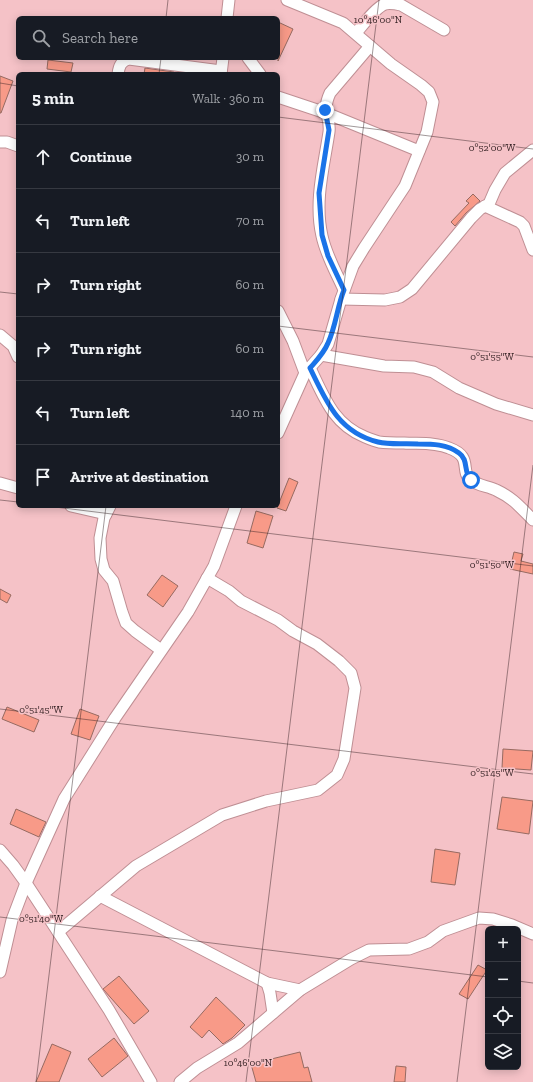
<!DOCTYPE html>
<meta charset="utf-8">
<style>
body{margin:0;font-family:"Zilla Slab",serif;background:#242831;color:#f1f3f6}
.controls{position:absolute;right:12px;bottom:12px;display:grid;overflow:hidden;border-radius:6px;box-shadow:0 2px 10px #0003}
.controls button{width:36px;height:36px;display:grid;place-items:center;padding:0;border:0;border-bottom:1px solid #363941;background:#171b24;color:#f1f3f6;font:20px sans-serif}
.stop{position:absolute;width:12px;height:12px;margin:-9px;border:3px solid #1a73e8;border-radius:50%;background:#fff}
.stop.end{background:#1a73e8;border-color:#fff;box-shadow:0 1px 4px #0008}
.list{margin:0;padding:0;list-style:none}
h2{display:flex;justify-content:space-between;align-items:center;height:52px;margin:0;padding:0 16px;font-size:17px}
h2 small{font-size:13px;font-weight:400;color:#9ea1a6}
.list li{display:grid;grid-template-columns:26px 1fr auto;gap:12px;align-items:center;box-sizing:border-box;height:64px;padding:0 16px;border-top:1px solid #363941}
.list b{display:block;font-size:15px;white-space:nowrap}
.list em{font-size:13px;font-style:normal;color:#9ea1a6}
.icon{flex:none;width:22px;height:22px;fill:none;stroke:currentColor;stroke-width:2;stroke-linecap:round;stroke-linejoin:round}
.map{position:relative;flex:none;width:533px;height:1082px;overflow:hidden}
.search{position:absolute;background:#171b24;box-shadow:0 2px 10px #0003;left:16px;top:16px;width:264px;height:44px;display:flex;align-items:center;gap:10px;box-sizing:border-box;padding:0 14px;border-radius:6px;color:#9ea1a6;font-size:15px}
.panel{position:absolute;background:#171b24;box-shadow:0 2px 10px #0003;left:16px;top:72px;width:264px;height:436px;border-radius:6px}
.map>svg:first-child{display:block}
.building{fill:#f89a88;stroke:#966a61}
.lines{fill:none;stroke-linecap:round;stroke-linejoin:round}
.minor-casing{stroke:#bf8f94;stroke-width:13}
.minor{stroke:#fff;stroke-width:11}
.route{stroke:#1a73e8;stroke-width:5}
.ticks{fill:none;stroke:#2e1c1e;stroke-width:1;stroke-opacity:0.45}
.ticks-label{font-size:10px;text-anchor:middle;fill:#2e1c1e;stroke:#f5c2c7;stroke-width:3;stroke-linejoin:round;paint-order:stroke}
</style>
<div class="map">
<svg width="533" height="1082" viewBox="0 0 533 1082">
<rect width="100%" height="100%" fill="#f5c2c7"/>
<g class="building">
<path d="M 278,22 L 293,29 L 278,61 Z"/>
<path d="M 48,60 L 73,63 L 71,72 L 47,69 Z"/>
<path d="M 145,68 L 174,72 L 173,74 L 144,74 Z"/>
<path d="M 0,76 L 13,81 L 1,113 L 0,113 Z"/>
<path d="M 473,194 L 480,201 L 466,213 L 455,226 L 451,222 L 469,203 L 466,201 Z"/>
<path d="M 289,478 L 298,482 L 286,511 L 277,508 Z"/>
<path d="M 256,511 L 273,516 L 263,548 L 247,543 Z"/>
<path d="M 514,552 L 523,554 L 521,561 L 533,564 L 533,574 L 510,569 Z"/>
<path d="M 162,575 L 178,586 L 163,607 L 147,595 Z"/>
<path d="M 0,589 L 11,595 L 7,603 L 0,599 Z"/>
<path d="M 7,707 L 39,720 L 34,732 L 2,719 Z"/>
<path d="M 80,709 L 99,716 L 90,740 L 71,734 Z"/>
<path d="M 503,749 L 533,751 L 531,770 L 502,768 Z"/>
<path d="M 502,797 L 533,801 L 529,834 L 497,829 Z"/>
<path d="M 16,809 L 46,822 L 39,837 L 10,824 Z"/>
<path d="M 435,849 L 460,853 L 455,885 L 431,882 Z"/>
<path d="M 478,965 L 487,970 L 468,999 L 459,994 Z"/>
<path d="M 119,976 L 149,1011 L 134,1024 L 103,989 Z"/>
<path d="M 216,997 L 245,1025 L 232,1038 L 223,1044 L 209,1030 L 202,1038 L 190,1027 Z"/>
<path d="M 114,1038 L 128,1056 L 102,1077 L 88,1059 Z"/>
<path d="M 52,1044 L 71,1052 L 59,1082 L 36,1082 Z"/>
<path d="M 300,1052 L 304,1068 L 308,1067 L 312,1082 L 256,1082 L 251,1064 Z"/>
<path d="M 396,1066 L 406,1067 L 405,1082 L 394,1082 Z"/>
</g>
<g class="lines">
<g class="minor-casing">
<g id="minor">
<path d="M 287,0 L 343,23 L 391,64 L 421,85 L 429,92 L 433,102 L 427,132 L 405,186 L 364,248 L 353,266 L 341,299 L 328,344 L 321,355 L 305,373"/>
<path d="M 227,18 L 229,0"/>
<path d="M 356,33 C 362,26 376,7 385,4 C 390,3 396,4 401,5 L 444,30"/>
<path d="M 248,58 L 260,74"/>
<path d="M 118,74 C 119,66 121,61 129,59 L 221,71"/>
<path d="M 221,74 L 223,58"/>
<path d="M 278,97 L 326,113 L 419,151"/>
<path d="M 0,142 L 7,142 L 18,146"/>
<path d="M 485,206 L 520,222 L 524,226 L 533,250"/>
<path d="M 344,290 C 336,272 326,255 322,236 C 314,201 324,166 329,132 C 331,116 321,113 330,93 L 370,46"/>
<path d="M 341,299 L 385,300 L 400,297 L 412,289 L 471,218 L 480,209 L 489,204 L 495,190 L 505,173 L 533,150"/>
<path d="M 278,311 L 293,341 L 305,373 L 278,433"/>
<path d="M 0,335 L 13,346 L 18,357"/>
<path d="M 321,355 L 384,366 L 414,367 L 433,372 L 459,388 L 496,404 L 533,415"/>
<path d="M 310,368 C 324,397 333,424 365,437 C 370,439 375,441 379,442 C 387,443 396,443 404,443 C 418,444 435,442 449,448 C 474,457 459,471 471,480 C 478,486 488,486 496,490 C 513,498 520,507 533,520"/>
<path d="M 0,483 L 18,488"/>
<path d="M 71,506 L 106,514"/>
<path d="M 110,506 L 104,518 L 100,538 L 101,559 L 104,570 L 113,581 L 122,612 L 126,623 L 135,631 L 161,650"/>
<path d="M 0,850 L 13,865 L 26,883 L 109,1010 L 151,1082"/>
<path d="M 100,896 L 267,983 L 300,990"/>
<path d="M 58,932 L 136,866 L 222,815 L 266,801 L 318,790 L 337,775 L 344,759 L 355,688 L 351,673 L 339,661 L 317,644 L 293,631 L 278,620 L 241,601 L 229,591 L 207,578"/>
<path d="M 0,972 L 12,920 L 26,883 L 64,799 L 115,718 L 188,612 L 214,566 L 236,506"/>
<path d="M 267,983 L 270,993 L 273,1013"/>
<path d="M 180,1082 L 197,1068 L 238,1043 L 300,990 L 351,959 L 369,950 L 409,949 L 428,942 L 443,931 L 479,918 L 493,919 L 512,925 L 533,934"/>
</g>
</g>
<use href="#minor" class="minor"/>
</g>
<g class="lines">
<path class="route" d="M 325,110 L 329,130 L 319,193 L 322,235 L 328,256 L 344,290 C 337,307 336,326 328,343 C 324,353 317,360 310,368 C 326,401 338,432 378,442 C 390,445 405,443 418,444 C 432,444 447,444 459,453 C 469,460 463,472 471,480"/>
</g>
<path class="ticks" d="M 166,18 L 168,0M 159,74 L 161,58M 0,83 L 18,86M 278,117 L 533,149M 0,292 L 18,294M 278,326 L 533,357M 0,500 L 18,502M 47,506 L 533,566M 0,709 L 533,774M 0,917 L 488,977M 518,981 L 533,983M 36,1082 L 106,506M 246,1082 L 379,0M 457,1082 L 533,465"/>
<g class="ticks-label">
<text x="378" y="23">10°46'00"N</text>
<text x="492" y="151">0°52'00"W</text>
<text x="492" y="360">0°51'55"W</text>
<text x="492" y="568">0°51'50"W</text>
<text x="41" y="713">0°51'45"W</text>
<text x="492" y="776">0°51'45"W</text>
<text x="41" y="922">0°51'40"W</text>
<text x="248" y="1066">10°46'00"N</text>
</g>
</svg>
<div class="controls">
<button>+</button>
<button>−</button>
<button><svg class="icon" aria-label="locate" viewBox="0 0 24 24"><circle cx="12" cy="12" r="6"/><path d="M12 2v4M12 18v4M2 12h4M18 12h4"/></svg></button>
<button><svg class="icon" aria-label="layers" viewBox="0 0 24 24"><path d="M12 4l9 5-9 5-9-5zM3 14l9 5 9-5"/></svg></button>
</div>
<div class="stop" style="left:471px;top:480px"></div>
<div class="stop end" style="left:325px;top:110px"></div>
<div class="search"><svg class="icon" aria-label="search" viewBox="0 0 24 24"><circle cx="10" cy="10" r="6"/><path d="M15 15l6 6"/></svg>Search here</div>
<section class="panel">
<h2>5 min<small>Walk · 360 m</small></h2>
<ul class="list">
<li><svg class="icon" aria-label="ahead" viewBox="0 0 24 24"><path d="M12 20V5M6 11l6-6 6 6"/></svg><div><b>Continue</b></div><em>30 m</em></li>
<li><svg class="icon" aria-label="left" viewBox="0 0 24 24"><path d="M17 20v-9H6M10 6l-5 5 5 5"/></svg><div><b>Turn left</b></div><em>70 m</em></li>
<li><svg class="icon" aria-label="right" viewBox="0 0 24 24"><path d="M7 20v-9h11M14 6l5 5-5 5"/></svg><div><b>Turn right</b></div><em>60 m</em></li>
<li><svg class="icon" aria-label="right" viewBox="0 0 24 24"><path d="M7 20v-9h11M14 6l5 5-5 5"/></svg><div><b>Turn right</b></div><em>60 m</em></li>
<li><svg class="icon" aria-label="left" viewBox="0 0 24 24"><path d="M17 20v-9H6M10 6l-5 5 5 5"/></svg><div><b>Turn left</b></div><em>140 m</em></li>
<li><svg class="icon" aria-label="arrive" viewBox="0 0 24 24"><path d="M6 21V4h12l-3 4 3 4H6"/></svg><div><b>Arrive at destination</b></div></li>
</ul>
</section>
</div>
